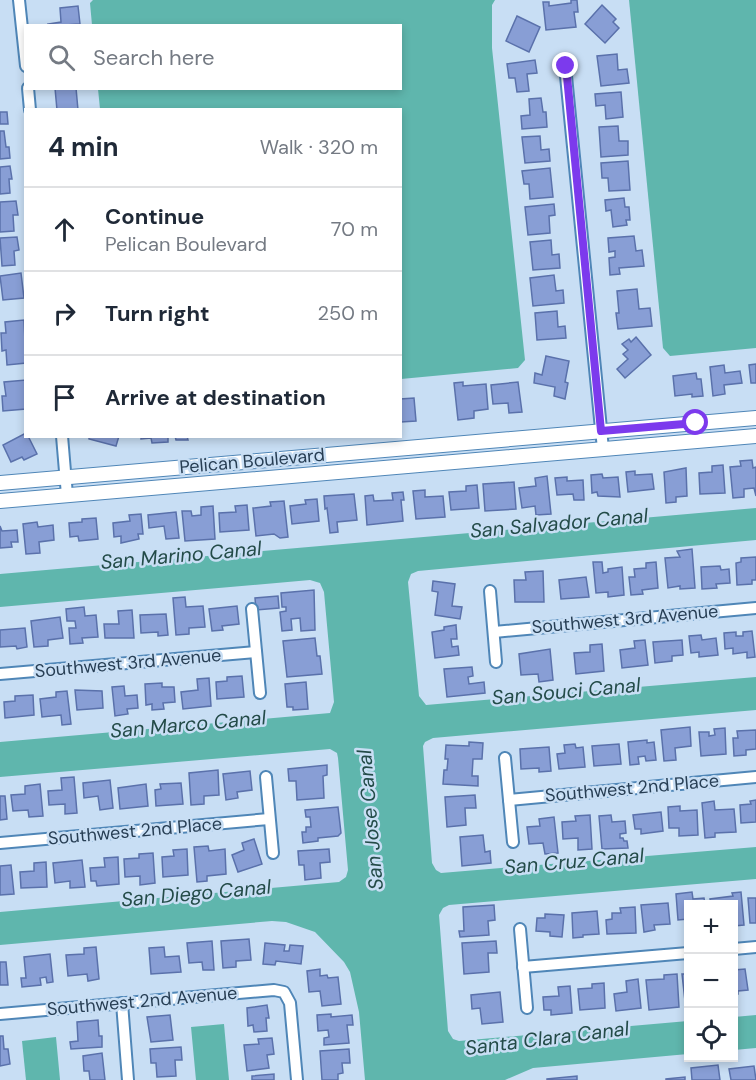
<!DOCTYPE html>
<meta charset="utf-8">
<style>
body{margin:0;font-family:"DM Sans",sans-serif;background:#f6f6f7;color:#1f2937}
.controls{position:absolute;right:18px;bottom:18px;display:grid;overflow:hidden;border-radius:0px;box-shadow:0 3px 9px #0003}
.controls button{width:54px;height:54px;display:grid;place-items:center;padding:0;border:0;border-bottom:2px solid #e0e1e3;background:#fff;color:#1f2937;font:30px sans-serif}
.stop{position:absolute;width:18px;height:18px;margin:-14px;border:4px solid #7c3aed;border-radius:50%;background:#fff}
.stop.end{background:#7c3aed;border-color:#fff;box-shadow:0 2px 6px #0008}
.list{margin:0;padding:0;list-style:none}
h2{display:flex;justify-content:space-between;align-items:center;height:78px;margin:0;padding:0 24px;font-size:26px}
h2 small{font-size:20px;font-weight:400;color:#747a83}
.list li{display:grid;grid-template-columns:39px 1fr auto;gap:18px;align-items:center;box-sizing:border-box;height:84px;padding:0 24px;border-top:2px solid #e0e1e3}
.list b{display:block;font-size:22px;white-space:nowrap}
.list p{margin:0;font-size:20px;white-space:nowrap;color:#747a83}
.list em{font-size:20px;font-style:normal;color:#747a83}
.icon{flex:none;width:33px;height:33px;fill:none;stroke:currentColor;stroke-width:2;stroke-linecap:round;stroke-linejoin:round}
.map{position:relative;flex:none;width:756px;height:1080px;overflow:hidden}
.search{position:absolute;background:#fff;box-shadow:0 3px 9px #0003;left:24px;top:24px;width:378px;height:66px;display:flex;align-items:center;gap:15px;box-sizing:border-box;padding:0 21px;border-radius:0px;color:#747a83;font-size:22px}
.panel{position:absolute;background:#fff;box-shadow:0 3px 9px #0003;left:24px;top:108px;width:378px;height:330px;border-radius:0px}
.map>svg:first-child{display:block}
.water{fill:#5fb6ad}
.building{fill:#889ed5;stroke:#5a71ab;stroke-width:1.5}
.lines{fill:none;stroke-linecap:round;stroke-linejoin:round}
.minor-casing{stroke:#4f86b7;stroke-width:14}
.tertiary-casing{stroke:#4f86b7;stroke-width:16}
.minor{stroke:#fff;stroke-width:10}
.tertiary{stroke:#fff;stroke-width:14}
.route{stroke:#7c3aed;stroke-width:8}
.labels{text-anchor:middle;stroke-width:5;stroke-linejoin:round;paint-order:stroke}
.street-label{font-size:18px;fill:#273e54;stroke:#c8def4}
.water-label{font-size:20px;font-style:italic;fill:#234b48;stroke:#c8def4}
</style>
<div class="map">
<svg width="756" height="1080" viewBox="0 0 756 1080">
<rect width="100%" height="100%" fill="#c8def4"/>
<g class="water">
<path d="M 93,0 L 495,0 L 492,5 L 492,48 L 525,360 L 518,368 L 401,379 L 400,110 L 100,109 L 98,89 L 400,88 L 400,26 L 92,25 L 90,3 Z"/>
<path d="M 629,0 L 756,0 L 756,348 L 670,356 L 663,348 Z"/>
<path d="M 756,508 L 756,540 L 418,571 L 411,574 L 408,582 L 419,696 L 426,705 L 756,677 L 756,710 L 433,738 L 425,742 L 423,746 L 432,863 L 436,870 L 441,873 L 756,847 L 756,879 L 449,905 L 443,908 L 439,915 L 448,1031 L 453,1039 L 459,1041 L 688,1021 L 688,1054 L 533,1068 L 505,1080 L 365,1080 L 359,1012 L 350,972 L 344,962 L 315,932 L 286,922 L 272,921 L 0,945 L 0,912 L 339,882 L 346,877 L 348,870 L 338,758 L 337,753 L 330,749 L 0,777 L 0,742 L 330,713 L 334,702 L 324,592 L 320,583 L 310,580 L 0,607 L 0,574 Z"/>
<path d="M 756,1015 L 756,1048 L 734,1050 L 734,1017 Z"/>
<path d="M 224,1024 L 229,1080 L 196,1080 L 191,1027 Z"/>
<path d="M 56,1037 L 60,1080 L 26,1080 L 22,1041 Z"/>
</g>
<g class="building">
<path d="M 571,0 L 577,0 L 578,12 L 574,12 L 576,27 L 546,30 L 543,2 L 549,2 L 549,6 L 571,3 Z"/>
<path d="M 602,5 L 616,19 L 613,22 L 619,28 L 605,43 L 585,24 Z"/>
<path d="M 78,6 L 80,24 L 49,26 L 48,24 L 61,22 L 60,8 Z"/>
<path d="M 517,16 L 540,27 L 529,52 L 506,41 Z"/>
<path d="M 617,54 L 618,70 L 627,69 L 629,83 L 601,86 L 597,56 Z"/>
<path d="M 535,60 L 537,73 L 527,74 L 529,91 L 517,92 L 515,78 L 509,78 L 507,64 Z"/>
<path d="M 55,88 L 76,88 L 78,110 L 57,110 Z"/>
<path d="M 621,92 L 623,117 L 606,119 L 605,105 L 596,106 L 595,94 Z"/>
<path d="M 541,98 L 543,112 L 546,112 L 547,127 L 522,129 L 521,116 L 530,115 L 529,99 Z"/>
<path d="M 0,112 L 7,112 L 8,124 L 0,124 Z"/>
<path d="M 618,126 L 619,141 L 628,141 L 628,155 L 601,157 L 599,127 Z"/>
<path d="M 0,131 L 4,131 L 6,147 L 9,147 L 10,158 L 0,159 Z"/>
<path d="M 540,136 L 541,150 L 549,149 L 550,161 L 525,163 L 522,137 Z"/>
<path d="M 628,161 L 630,190 L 609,191 L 608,178 L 602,178 L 601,163 Z"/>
<path d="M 10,166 L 12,179 L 9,179 L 10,193 L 0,194 L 0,167 Z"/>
<path d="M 550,168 L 553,197 L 530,199 L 529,184 L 524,184 L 522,171 Z"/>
<path d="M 624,198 L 625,207 L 629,207 L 630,220 L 626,220 L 627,225 L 613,227 L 611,210 L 606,211 L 605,200 Z"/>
<path d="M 16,201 L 18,215 L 13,215 L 14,231 L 0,232 L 0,202 Z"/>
<path d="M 554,204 L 555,215 L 549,216 L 550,233 L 528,235 L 525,207 Z"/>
<path d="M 634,236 L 636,251 L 642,250 L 644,266 L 619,268 L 620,274 L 610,275 L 609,258 L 615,257 L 615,251 L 609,252 L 608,238 Z"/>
<path d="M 17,237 L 19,250 L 14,251 L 15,265 L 2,266 L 0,238 Z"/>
<path d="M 551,240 L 552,255 L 559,254 L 560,268 L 533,270 L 530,242 Z"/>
<path d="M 21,273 L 24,298 L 3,300 L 0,276 Z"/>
<path d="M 554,275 L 556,291 L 563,290 L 564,303 L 533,306 L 530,278 Z"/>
<path d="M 637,289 L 639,309 L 650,308 L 652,326 L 618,329 L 616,313 L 619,313 L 617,291 Z"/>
<path d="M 557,311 L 558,327 L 565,326 L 566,338 L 537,340 L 535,313 Z"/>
<path d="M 24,320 L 26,363 L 7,365 L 6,350 L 2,351 L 1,333 L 6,333 L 5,322 Z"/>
<path d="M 636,337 L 651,355 L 625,378 L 617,369 L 628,359 L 623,354 L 628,350 L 622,344 L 629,339 L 631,342 Z"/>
<path d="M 546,356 L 569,361 L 565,382 L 568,383 L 565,399 L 554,396 L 555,387 L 534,383 L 535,373 L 542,375 Z"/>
<path d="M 756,364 L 756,383 L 751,383 L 749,365 Z"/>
<path d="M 724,365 L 725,373 L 740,371 L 742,383 L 724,385 L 725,394 L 713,396 L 710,367 Z"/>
<path d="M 696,373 L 697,379 L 701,379 L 703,396 L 692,397 L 692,394 L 675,396 L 673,376 Z"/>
<path d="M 26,380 L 26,409 L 3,411 L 2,396 L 6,396 L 4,382 Z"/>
<path d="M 463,382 L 463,386 L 486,384 L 488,409 L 474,411 L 474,418 L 458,420 L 454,383 Z"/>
<path d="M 518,382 L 522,412 L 509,413 L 508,403 L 493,404 L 491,385 Z"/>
<path d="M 414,398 L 416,421 L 401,422 L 400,399 Z"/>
<path d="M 26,433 L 26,436 L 28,436 L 37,454 L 24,460 L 22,457 L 11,462 L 3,445 Z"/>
<path d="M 89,436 L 119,436 L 116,446 L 89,439 Z"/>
<path d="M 141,436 L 168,436 L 168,442 L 152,443 L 151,438 L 141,439 Z"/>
<path d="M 175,436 L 187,436 L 188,440 L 176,440 Z"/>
<path d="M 752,460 L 753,468 L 756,467 L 756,496 L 754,488 L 744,489 L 744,497 L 733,498 L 730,467 L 741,466 L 740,461 Z"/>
<path d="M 723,465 L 725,493 L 700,494 L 699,473 L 712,472 L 712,466 Z"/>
<path d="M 686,468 L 687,496 L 676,497 L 676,502 L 666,503 L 664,472 Z"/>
<path d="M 635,471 L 635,475 L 652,474 L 654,489 L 628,492 L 626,472 Z"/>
<path d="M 602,474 L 603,478 L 618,477 L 620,497 L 598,496 L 597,492 L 592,493 L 591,475 Z"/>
<path d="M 547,476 L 551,514 L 536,515 L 535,506 L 522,508 L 519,488 L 536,486 L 535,478 Z"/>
<path d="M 567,477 L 567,481 L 583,480 L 584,500 L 574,500 L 573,494 L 557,495 L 555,478 Z"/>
<path d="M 514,482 L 516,509 L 485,511 L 483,484 Z"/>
<path d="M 477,485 L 479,508 L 451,510 L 449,492 L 466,491 L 466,486 Z"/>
<path d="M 425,490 L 425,497 L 443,496 L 445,517 L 416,519 L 413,491 Z"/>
<path d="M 403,492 L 404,500 L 401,500 L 403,521 L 367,525 L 365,496 L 373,495 L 374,501 L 393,500 L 392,493 Z"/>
<path d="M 354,494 L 357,520 L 337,522 L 338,532 L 330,533 L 327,508 L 325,509 L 324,496 Z"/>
<path d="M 317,499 L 319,521 L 292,524 L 290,506 L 306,504 L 305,500 Z"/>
<path d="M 284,501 L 288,537 L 280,538 L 274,534 L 256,536 L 253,508 L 271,506 L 270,502 Z"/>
<path d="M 247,505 L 249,530 L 220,532 L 219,513 L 236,512 L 235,506 Z"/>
<path d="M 213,506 L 215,539 L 185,541 L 182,511 L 191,511 L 192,516 L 201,515 L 201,507 Z"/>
<path d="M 176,512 L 179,538 L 166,539 L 164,526 L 149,528 L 148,515 Z"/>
<path d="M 141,514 L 143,534 L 138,534 L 139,539 L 121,543 L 121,536 L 114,537 L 113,523 L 130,521 L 129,515 Z"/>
<path d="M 96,518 L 98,539 L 79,541 L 78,536 L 70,537 L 69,523 L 82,522 L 82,519 Z"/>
<path d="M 37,522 L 38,527 L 53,525 L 54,540 L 39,542 L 40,553 L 26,554 L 23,524 Z"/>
<path d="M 0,526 L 2,531 L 17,530 L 18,542 L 11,542 L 12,547 L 0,548 Z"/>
<path d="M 692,549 L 695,588 L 680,589 L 680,586 L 668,588 L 665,558 L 680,557 L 677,551 Z"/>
<path d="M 756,557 L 756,580 L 752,580 L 752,584 L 737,585 L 736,563 L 741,562 L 741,558 Z"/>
<path d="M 593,562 L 602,562 L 603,573 L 608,572 L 608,569 L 622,567 L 624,595 L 608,597 L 608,592 L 596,593 Z"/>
<path d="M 656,562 L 658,588 L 642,590 L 643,594 L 631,595 L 629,577 L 635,577 L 634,569 L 646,568 L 646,563 Z"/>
<path d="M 720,566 L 721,570 L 729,569 L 730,583 L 716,584 L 717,588 L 702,589 L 701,567 Z"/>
<path d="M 543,571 L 544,602 L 515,602 L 514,580 L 526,580 L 525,572 Z"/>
<path d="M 586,577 L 589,597 L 561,599 L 559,580 Z"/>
<path d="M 433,581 L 455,584 L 452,606 L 462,607 L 460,619 L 435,615 L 438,592 L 432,591 Z"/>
<path d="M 314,590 L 315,630 L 301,631 L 300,618 L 291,619 L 292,630 L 282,631 L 280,612 L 286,611 L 286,607 L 282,607 L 281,593 Z"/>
<path d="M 278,596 L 279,608 L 256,610 L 255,598 Z"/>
<path d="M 185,597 L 186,607 L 203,606 L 205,627 L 189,628 L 189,634 L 176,635 L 173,598 Z"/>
<path d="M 237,606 L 239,624 L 222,626 L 223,630 L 212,631 L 209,609 Z"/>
<path d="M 84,607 L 85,616 L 96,615 L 98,637 L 82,638 L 83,643 L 70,644 L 69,628 L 76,628 L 75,621 L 67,621 L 66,609 Z"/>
<path d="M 132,610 L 134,638 L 105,638 L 104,624 L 119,624 L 118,611 Z"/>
<path d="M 166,614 L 168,635 L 158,636 L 158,632 L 141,633 L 140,615 Z"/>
<path d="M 60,617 L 63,638 L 48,640 L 48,646 L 34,647 L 31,621 Z"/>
<path d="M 456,625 L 457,639 L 451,639 L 452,647 L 458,646 L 459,655 L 435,658 L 432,632 L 444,630 L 444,627 Z"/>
<path d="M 25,628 L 27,647 L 17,649 L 16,646 L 0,647 L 0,630 Z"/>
<path d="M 752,631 L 755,657 L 747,658 L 747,652 L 733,654 L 733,648 L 725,649 L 724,633 L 736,632 L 736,636 L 743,636 L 743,632 Z"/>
<path d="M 701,635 L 702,640 L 716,638 L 718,655 L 699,657 L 699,652 L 691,653 L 689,636 Z"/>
<path d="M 315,638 L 317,656 L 320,656 L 322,674 L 287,677 L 283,641 Z"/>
<path d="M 645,640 L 648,665 L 622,668 L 620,650 L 635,648 L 634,641 Z"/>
<path d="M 682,640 L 683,655 L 672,656 L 672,661 L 655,663 L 653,642 Z"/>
<path d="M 602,644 L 604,671 L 576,674 L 574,653 L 590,652 L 590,645 Z"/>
<path d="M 550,649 L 553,680 L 539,682 L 538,674 L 521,675 L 519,654 Z"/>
<path d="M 472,667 L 473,676 L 468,677 L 469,684 L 484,682 L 485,693 L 447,697 L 444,669 Z"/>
<path d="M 242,676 L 244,697 L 217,699 L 216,682 L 227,681 L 227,677 Z"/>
<path d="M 209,678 L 211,706 L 183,709 L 181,692 L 198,690 L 197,679 Z"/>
<path d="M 306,682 L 308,709 L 293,710 L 293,707 L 287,707 L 285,684 Z"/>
<path d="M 162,683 L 162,687 L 174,687 L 175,702 L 163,703 L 164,709 L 152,710 L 152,704 L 146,705 L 145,684 Z"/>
<path d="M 124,686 L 125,696 L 137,695 L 138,708 L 127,709 L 128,714 L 115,716 L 112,687 Z"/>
<path d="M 75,690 L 102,691 L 103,708 L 77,710 Z"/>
<path d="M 67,691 L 71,724 L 62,725 L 61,715 L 42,717 L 40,699 L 56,697 L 56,692 Z"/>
<path d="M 33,695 L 34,715 L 5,718 L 4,702 L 15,701 L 15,696 Z"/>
<path d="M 690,727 L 691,746 L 675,748 L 676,760 L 664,761 L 661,730 Z"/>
<path d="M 725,728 L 726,754 L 701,756 L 699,732 L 709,732 L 709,736 L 715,735 L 714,729 Z"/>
<path d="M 756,730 L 756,749 L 746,750 L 746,755 L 734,756 L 733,738 L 738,738 L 737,731 Z"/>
<path d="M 647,740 L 647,743 L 654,742 L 656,760 L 646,761 L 645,756 L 638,757 L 639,764 L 630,765 L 628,742 Z"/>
<path d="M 469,742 L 483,743 L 482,759 L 473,759 L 472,776 L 478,776 L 478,786 L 443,784 L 444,770 L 447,770 L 448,759 L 445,759 L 446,745 L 469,746 Z"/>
<path d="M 575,744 L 576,748 L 583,747 L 585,767 L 559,769 L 557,754 L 565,753 L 564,745 Z"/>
<path d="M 619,744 L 621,764 L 594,766 L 592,746 Z"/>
<path d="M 549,747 L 551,771 L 539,772 L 539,768 L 521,769 L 520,749 Z"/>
<path d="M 327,765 L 327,775 L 323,776 L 324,798 L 297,800 L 296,781 L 289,781 L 288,769 Z"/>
<path d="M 218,770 L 219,795 L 204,796 L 204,804 L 191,805 L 189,773 Z"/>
<path d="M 250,771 L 252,790 L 237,792 L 238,798 L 226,800 L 223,774 Z"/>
<path d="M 74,777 L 77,813 L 65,814 L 65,804 L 49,805 L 48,791 L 62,790 L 61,778 Z"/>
<path d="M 110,780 L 113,808 L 100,810 L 98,796 L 84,798 L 83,783 Z"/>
<path d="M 181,783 L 183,804 L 156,806 L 155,790 L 161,789 L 160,784 Z"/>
<path d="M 40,784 L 43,816 L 29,817 L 28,810 L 13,811 L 11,795 L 25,794 L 25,786 Z"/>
<path d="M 146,784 L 148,806 L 120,809 L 118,788 Z"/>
<path d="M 475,795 L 476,808 L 465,808 L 466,825 L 447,827 L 445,797 Z"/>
<path d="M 0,796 L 5,796 L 7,819 L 0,820 Z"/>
<path d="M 756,800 L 756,822 L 741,823 L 740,805 L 751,804 L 750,801 Z"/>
<path d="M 714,801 L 715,810 L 734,809 L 736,832 L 715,833 L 715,837 L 705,838 L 702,803 Z"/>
<path d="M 680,806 L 680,811 L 697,810 L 698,835 L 679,836 L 679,828 L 669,828 L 668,807 Z"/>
<path d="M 338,807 L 341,833 L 338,836 L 318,838 L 318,841 L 303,843 L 302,832 L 306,832 L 306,827 L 311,827 L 310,817 L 306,817 L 305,810 Z"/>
<path d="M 661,812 L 663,831 L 641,834 L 641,829 L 635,829 L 633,815 Z"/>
<path d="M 590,815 L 592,849 L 578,850 L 578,838 L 563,839 L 562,822 L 576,821 L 575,816 Z"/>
<path d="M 611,815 L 612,822 L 625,821 L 626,833 L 620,834 L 620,838 L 623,838 L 624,841 L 627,841 L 628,848 L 602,849 L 599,816 Z"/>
<path d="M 554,817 L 558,853 L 545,854 L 543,843 L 529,844 L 527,827 L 540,826 L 539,819 Z"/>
<path d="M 483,835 L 485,852 L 490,851 L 491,863 L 462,866 L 460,837 Z"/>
<path d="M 254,839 L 262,864 L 238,872 L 232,855 L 244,850 L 242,843 Z"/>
<path d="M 208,846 L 209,851 L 225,849 L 226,874 L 207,876 L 207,881 L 197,882 L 194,847 Z"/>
<path d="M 187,849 L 188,875 L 163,877 L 162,857 L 174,856 L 173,850 Z"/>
<path d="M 329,849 L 330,862 L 320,863 L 321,878 L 305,880 L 304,865 L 299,865 L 298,851 Z"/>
<path d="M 153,853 L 155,883 L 140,885 L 140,876 L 125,877 L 124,859 L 139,858 L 139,854 Z"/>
<path d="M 118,857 L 119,884 L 97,886 L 96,881 L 91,881 L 90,868 L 105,867 L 104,858 Z"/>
<path d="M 82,860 L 85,887 L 70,888 L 70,881 L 55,883 L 53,863 Z"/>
<path d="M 46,862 L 47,887 L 21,888 L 20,872 L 34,871 L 34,863 Z"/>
<path d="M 11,865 L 14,894 L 0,895 L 0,866 Z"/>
<path d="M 692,892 L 693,899 L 704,898 L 705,904 L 688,904 L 688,919 L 678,920 L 676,894 Z"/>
<path d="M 741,892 L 744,925 L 734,926 L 734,904 L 711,904 L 710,899 L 733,896 L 732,893 Z"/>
<path d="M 748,898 L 756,898 L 756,923 L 750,923 Z"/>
<path d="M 668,903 L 670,924 L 654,925 L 655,930 L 644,932 L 641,905 Z"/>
<path d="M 494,905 L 495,920 L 488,921 L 489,935 L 460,937 L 459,931 L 464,931 L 463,907 Z"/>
<path d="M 635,907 L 636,933 L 607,934 L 606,920 L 612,919 L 612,913 L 621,913 L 620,908 Z"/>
<path d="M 597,911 L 599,934 L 583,935 L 583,937 L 573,938 L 572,913 Z"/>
<path d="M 545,914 L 564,915 L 562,937 L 550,936 L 550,932 L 536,931 L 537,918 L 545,918 Z"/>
<path d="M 249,939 L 251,960 L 236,961 L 236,967 L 223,968 L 221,941 Z"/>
<path d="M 212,941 L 214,970 L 203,970 L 202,962 L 189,963 L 187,943 Z"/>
<path d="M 496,941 L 497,953 L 488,953 L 489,972 L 464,974 L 462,943 Z"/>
<path d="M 265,943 L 285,945 L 284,951 L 289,951 L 290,945 L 303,946 L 301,964 L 276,961 L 275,965 L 263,964 Z"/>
<path d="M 96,947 L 99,979 L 88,981 L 87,974 L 68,976 L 66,955 L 84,954 L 84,948 Z"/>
<path d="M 164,947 L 165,957 L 179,956 L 181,972 L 151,974 L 149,948 Z"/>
<path d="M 50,954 L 53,982 L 47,983 L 46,977 L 40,978 L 41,985 L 22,987 L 21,978 L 26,978 L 24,957 Z"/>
<path d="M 0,962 L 6,962 L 8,985 L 0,985 Z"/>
<path d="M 320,969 L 320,976 L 327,975 L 328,978 L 338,977 L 341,1004 L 322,1006 L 320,991 L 309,992 L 307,971 Z"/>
<path d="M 745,969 L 748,990 L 738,991 L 738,994 L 734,994 L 734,970 Z"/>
<path d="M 677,974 L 679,1007 L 649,1010 L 646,980 L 664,979 L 664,975 Z"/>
<path d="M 682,974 L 688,974 L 688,1001 L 685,1001 Z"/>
<path d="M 638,979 L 641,1008 L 616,1011 L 614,994 L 627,992 L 626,981 Z"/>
<path d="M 604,983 L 605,1008 L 580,1010 L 578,989 L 592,988 L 592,984 Z"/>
<path d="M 570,986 L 572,1013 L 551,1015 L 551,1010 L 544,1010 L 543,997 L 559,996 L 558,987 Z"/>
<path d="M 500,992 L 503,1022 L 482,1024 L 480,1008 L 472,1009 L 471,995 Z"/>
<path d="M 267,1005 L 269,1018 L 266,1018 L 267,1031 L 254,1032 L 253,1025 L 248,1026 L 247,1008 Z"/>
<path d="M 331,1014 L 331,1017 L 352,1015 L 353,1025 L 347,1025 L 349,1043 L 324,1045 L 324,1038 L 329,1037 L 328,1030 L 318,1031 L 317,1015 Z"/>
<path d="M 170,1015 L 173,1040 L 151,1042 L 147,1017 Z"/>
<path d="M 98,1020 L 99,1036 L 102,1036 L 102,1047 L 71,1049 L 70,1042 L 78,1041 L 77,1022 Z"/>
<path d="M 0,1036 L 3,1036 L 4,1049 L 8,1049 L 10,1064 L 0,1066 Z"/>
<path d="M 272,1038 L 274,1054 L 267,1055 L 269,1068 L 247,1071 L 244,1045 L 259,1044 L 258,1039 Z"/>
<path d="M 181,1047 L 182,1060 L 175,1060 L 176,1076 L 157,1077 L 156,1063 L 151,1063 L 150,1049 Z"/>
<path d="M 349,1049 L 350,1063 L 342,1063 L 343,1073 L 338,1074 L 338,1080 L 322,1080 L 320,1051 Z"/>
<path d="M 102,1053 L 105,1080 L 90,1080 L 89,1071 L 84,1071 L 83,1056 Z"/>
<path d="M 718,1065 L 720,1080 L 692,1080 L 691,1068 Z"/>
<path d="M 754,1066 L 756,1080 L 731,1080 L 729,1069 Z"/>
<path d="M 274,1074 L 274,1080 L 252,1080 L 252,1076 Z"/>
<path d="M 577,1076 L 577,1080 L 547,1080 L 547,1079 Z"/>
<path d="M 685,1077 L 685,1080 L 666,1080 L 666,1079 Z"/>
</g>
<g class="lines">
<g class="minor-casing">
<g id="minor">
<path d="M 19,0 L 26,66"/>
<path d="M 565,66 L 603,449"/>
<path d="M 28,88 L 30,110"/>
<path d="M 62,436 L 67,495"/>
<path d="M 490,591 L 496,662"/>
<path d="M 252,609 L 260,693"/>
<path d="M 494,632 L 756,608"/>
<path d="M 0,674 L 256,652"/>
<path d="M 505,758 L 513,842"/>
<path d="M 266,777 L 273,853"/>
<path d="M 509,800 L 756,777"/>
<path d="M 0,843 L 269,819"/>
<path d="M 520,929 L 527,1008"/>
<path d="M 734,949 L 756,947"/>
<path d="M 523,967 L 688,953"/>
<path d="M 122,1003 L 128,1080"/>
<path d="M 0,1014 L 274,990 L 284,992 L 290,1003 L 297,1080"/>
</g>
</g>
<g class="tertiary-casing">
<g id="tertiary">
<path d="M 0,483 L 756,418"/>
<path d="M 0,501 L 756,436"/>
</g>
</g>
<use href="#minor" class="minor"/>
<use href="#tertiary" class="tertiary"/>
</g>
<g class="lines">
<path class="route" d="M 566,66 L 601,431 L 696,423"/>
</g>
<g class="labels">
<g class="street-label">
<text transform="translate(252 461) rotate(-5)" y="6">Pelican Boulevard</text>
<text transform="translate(625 619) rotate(-5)" y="6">Southwest 3rd Avenue</text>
<text transform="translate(128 663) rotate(-5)" y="6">Southwest 3rd Avenue</text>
<text transform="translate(632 788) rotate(-5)" y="6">Southwest 2nd Place</text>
<text transform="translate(135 831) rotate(-5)" y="6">Southwest 2nd Place</text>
<text transform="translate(142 1001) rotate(-5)" y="6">Southwest 2nd Avenue</text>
</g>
<g class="water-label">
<text transform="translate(559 523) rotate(-5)" y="7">San Salvador Canal</text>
<text transform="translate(181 555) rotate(-5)" y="7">San Marino Canal</text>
<text transform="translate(566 691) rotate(-5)" y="7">San Souci Canal</text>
<text transform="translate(188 724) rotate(-5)" y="7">San Marco Canal</text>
<text transform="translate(370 820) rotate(-95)" y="7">San Jose Canal</text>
<text transform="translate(574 861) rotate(-5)" y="7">San Cruz Canal</text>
<text transform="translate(196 893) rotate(-5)" y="7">San Diego Canal</text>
<text transform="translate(547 1038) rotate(-7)" y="7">Santa Clara Canal</text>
</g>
</g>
</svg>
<div class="controls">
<button>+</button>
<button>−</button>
<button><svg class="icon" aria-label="locate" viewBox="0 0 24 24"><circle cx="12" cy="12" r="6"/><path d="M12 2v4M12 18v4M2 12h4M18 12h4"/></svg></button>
</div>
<div class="stop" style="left:696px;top:423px"></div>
<div class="stop end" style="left:566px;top:66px"></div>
<div class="search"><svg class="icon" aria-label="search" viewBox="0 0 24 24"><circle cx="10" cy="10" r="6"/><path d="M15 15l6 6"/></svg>Search here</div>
<section class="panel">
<h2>4 min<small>Walk · 320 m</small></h2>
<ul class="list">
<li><svg class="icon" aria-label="ahead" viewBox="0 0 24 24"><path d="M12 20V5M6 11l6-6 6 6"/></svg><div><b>Continue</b><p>Pelican Boulevard</p></div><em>70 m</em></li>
<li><svg class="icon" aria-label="right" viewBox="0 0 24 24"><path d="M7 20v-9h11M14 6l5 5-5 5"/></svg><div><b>Turn right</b></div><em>250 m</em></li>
<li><svg class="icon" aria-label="arrive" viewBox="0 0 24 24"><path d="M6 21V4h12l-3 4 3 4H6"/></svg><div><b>Arrive at destination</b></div></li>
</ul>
</section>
</div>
